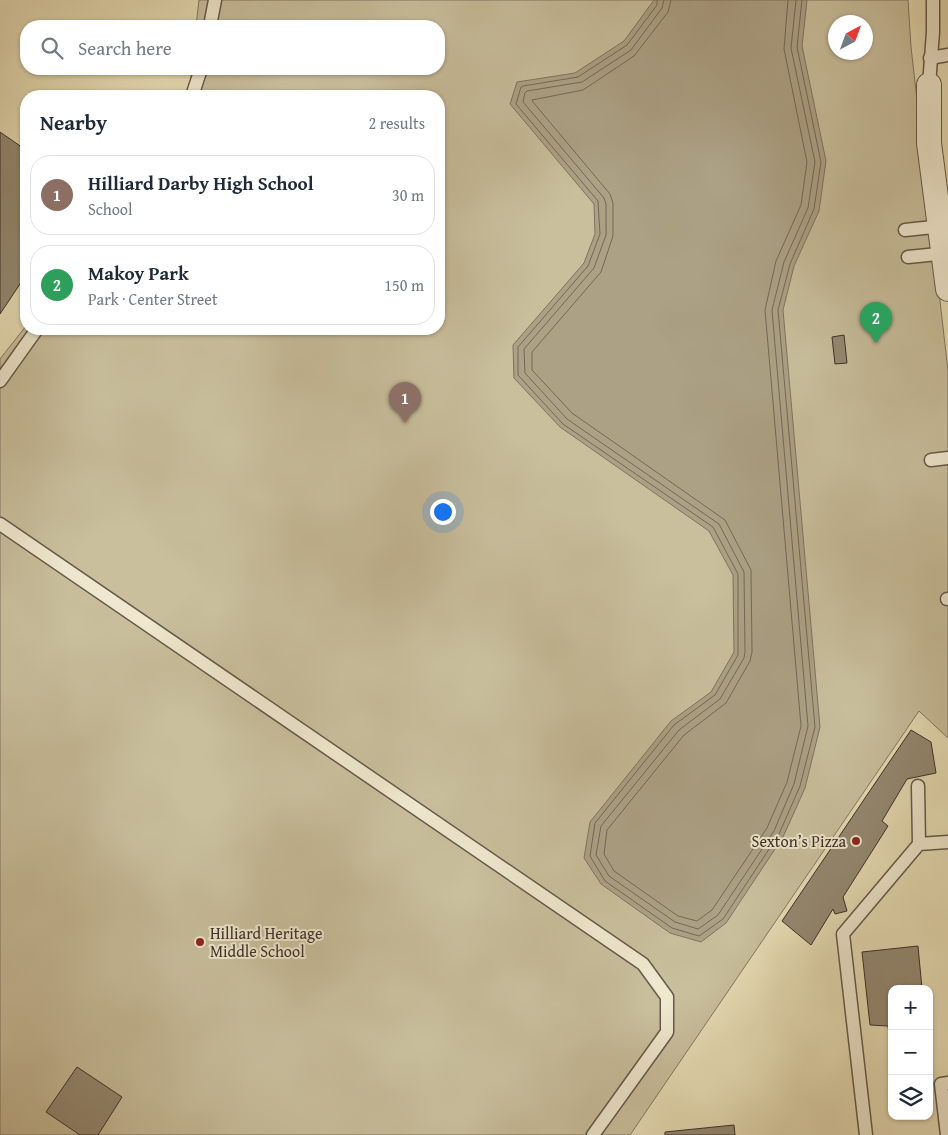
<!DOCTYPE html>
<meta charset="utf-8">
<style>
body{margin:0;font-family:"Gentium Book Plus",serif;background:#f6f6f7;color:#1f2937}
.controls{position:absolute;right:15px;bottom:15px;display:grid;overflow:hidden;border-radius:10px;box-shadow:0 1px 4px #0004}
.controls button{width:45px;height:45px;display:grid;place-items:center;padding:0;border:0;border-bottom:1px solid #e0e1e3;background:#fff;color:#1f2937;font:25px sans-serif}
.compass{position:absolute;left:828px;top:15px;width:45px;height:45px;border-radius:50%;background:#fff;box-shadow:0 1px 4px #0004;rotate:41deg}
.you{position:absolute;left:442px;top:511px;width:18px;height:18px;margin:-12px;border:4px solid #fff;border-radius:50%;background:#1a73e8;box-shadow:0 0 0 8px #1a73e833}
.badge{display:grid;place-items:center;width:32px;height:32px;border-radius:50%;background:#0f766e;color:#fff;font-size:16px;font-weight:700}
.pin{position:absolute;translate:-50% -41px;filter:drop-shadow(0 1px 2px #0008)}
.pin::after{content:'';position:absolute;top:26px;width:18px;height:15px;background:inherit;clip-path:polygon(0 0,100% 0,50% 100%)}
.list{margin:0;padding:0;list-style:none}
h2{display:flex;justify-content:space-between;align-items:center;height:65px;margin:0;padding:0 20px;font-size:21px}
h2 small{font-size:16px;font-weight:400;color:#747a83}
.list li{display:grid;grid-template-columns:32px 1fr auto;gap:15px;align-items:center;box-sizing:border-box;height:80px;margin:0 10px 10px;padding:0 10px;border:1px solid #e0e1e3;border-radius:20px}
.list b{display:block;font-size:19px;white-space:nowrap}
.list p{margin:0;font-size:16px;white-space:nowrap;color:#747a83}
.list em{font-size:16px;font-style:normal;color:#747a83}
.icon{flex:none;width:28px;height:28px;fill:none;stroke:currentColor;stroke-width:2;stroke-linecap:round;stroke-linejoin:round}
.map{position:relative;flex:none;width:948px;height:1135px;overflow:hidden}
.search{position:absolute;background:#fff;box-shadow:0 1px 4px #0004;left:20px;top:20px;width:425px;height:55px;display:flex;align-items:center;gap:12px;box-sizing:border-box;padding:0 18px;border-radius:20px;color:#747a83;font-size:19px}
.panel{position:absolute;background:#fff;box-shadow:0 1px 4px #0004;left:20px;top:90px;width:425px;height:245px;border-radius:20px}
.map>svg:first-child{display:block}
.green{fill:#c9bf9d;stroke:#827764;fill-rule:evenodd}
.water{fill:#aca185;stroke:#7f7361}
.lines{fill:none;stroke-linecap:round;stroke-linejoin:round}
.shore{stroke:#746858;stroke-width:1}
.building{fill:#948972;stroke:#3c2f2a}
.service-casing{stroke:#665a4c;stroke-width:15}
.minor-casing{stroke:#665a4c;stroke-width:26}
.service{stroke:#efe8ce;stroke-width:12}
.minor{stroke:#efe8ce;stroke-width:24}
.poi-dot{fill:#8f2418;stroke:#efe8ce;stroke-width:2}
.labels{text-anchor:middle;stroke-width:4;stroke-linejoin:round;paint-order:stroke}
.poi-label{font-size:16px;fill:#3c2f2a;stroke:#efe8ce;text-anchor:end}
</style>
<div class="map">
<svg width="948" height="1135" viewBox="0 0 948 1135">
<rect width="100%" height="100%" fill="#e6dcb4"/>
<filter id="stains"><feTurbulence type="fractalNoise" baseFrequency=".004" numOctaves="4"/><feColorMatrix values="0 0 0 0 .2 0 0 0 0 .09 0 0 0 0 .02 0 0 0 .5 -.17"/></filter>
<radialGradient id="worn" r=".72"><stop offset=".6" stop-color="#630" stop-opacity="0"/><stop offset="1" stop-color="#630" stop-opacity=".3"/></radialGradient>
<path class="green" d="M 199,0 L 908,0 L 911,47 L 948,371 L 948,738 L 919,711 L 630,1135 L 0,1135 L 0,359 L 26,326 L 26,329 L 439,329 L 439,96 L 189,96 L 192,69 L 439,69 L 439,26 L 196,26 ZM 836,22 L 866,22 L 866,52 L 836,52 Z"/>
<path class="water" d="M 654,0 L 807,0 L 802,46 L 826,161 L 819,211 L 794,266 L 783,310 L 820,727 L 805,788 L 783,837 L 726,923 L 701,942 L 670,933 L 601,884 L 584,858 L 590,822 L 671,721 L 711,692 L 734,652 L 733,575 L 709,531 L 560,427 L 514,378 L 513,345 L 584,263 L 595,234 L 594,204 L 510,104 L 517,82 L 575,73 L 624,41 Z"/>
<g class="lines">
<g class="shore">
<path d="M 657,0 L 657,5 L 627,45 L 578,77 L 523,86 L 521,87 L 516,104 L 598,201 L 600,234 L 588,266 L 518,347 L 518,375 L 563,424 L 713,527 L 738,574 L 738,655 L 715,695 L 674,725 L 595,823 L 590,856 L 605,881 L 672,928 L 699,936 L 723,919 L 779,834 L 800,786 L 815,727 L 778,310 L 790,264 L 814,209 L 821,162 L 797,47 L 802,0"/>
<path d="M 664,0 L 662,8 L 631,50 L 582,82 L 527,91 L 525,93 L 523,102 L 604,198 L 606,204 L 606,235 L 594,268 L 524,349 L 525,373 L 567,419 L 719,524 L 744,572 L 745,652 L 744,658 L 720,699 L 679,730 L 601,826 L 596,855 L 609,876 L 675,922 L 698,929 L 718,915 L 774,831 L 794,784 L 808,726 L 772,310 L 784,262 L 808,208 L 815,162 L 791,48 L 796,0"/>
<path d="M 671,0 L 668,12 L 634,56 L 583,90 L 532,100 L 533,102 L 610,194 L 613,203 L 613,236 L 601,272 L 532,352 L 532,370 L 572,413 L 725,520 L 751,570 L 752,652 L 750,661 L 726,703 L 684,735 L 607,830 L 604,854 L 614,871 L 678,916 L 697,921 L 712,910 L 767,828 L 787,782 L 801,726 L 765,310 L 776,261 L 801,205 L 807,162 L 784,49 L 788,0"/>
</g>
</g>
<g class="building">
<path d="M 0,132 L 26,150 L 26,275 L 0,314 Z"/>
<path d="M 844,335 L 847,363 L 835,364 L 832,337 Z"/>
<path d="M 911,730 L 931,742 L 936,773 L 907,779 L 882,821 L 888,826 L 843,897 L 847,911 L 835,914 L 833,909 L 811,945 L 782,921 Z"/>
<path d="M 918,946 L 922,989 L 892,989 L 892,1054 L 888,1026 L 870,1025 L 862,952 Z"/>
<path d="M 77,1067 L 122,1097 L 98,1135 L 80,1135 L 46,1112 Z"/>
<path d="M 734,1125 L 735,1135 L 665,1135 L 665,1132 Z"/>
</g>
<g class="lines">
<g class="service-casing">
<g id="service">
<path d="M 210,26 L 215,0"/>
<path d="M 930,58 L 948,55"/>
<path d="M 929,85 L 933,32 L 933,0"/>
<path d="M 192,96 L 201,69"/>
<path d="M 905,230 L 943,226"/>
<path d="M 908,257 L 948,253"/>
<path d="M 0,381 L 37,329"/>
<path d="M 931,460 L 948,458"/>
<path d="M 0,524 L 643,964 L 667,997 L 667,1032 L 593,1135"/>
<path d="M 947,599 L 948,599"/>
<path d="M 918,786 L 919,844"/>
<path d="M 866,1135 L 843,934 L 919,844 L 948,842"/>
<path d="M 947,1135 L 941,1084 L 948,1083"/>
</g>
</g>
<g class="minor-casing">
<path id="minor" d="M 929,85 L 929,143 L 948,289"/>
</g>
<use href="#service" class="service"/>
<use href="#minor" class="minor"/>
</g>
<g class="poi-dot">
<circle cx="856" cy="841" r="5"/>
<circle cx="200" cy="942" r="5"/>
</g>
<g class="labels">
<g class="poi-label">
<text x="846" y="847">Sexton’s Pizza</text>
<text x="210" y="939" text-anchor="start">Hilliard Heritage<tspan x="210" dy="18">Middle School</tspan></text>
</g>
</g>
<rect width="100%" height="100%" filter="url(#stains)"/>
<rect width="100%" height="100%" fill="url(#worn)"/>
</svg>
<div class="controls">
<button>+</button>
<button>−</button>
<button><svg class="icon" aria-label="layers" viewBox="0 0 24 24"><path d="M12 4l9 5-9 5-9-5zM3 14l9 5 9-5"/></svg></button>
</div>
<svg class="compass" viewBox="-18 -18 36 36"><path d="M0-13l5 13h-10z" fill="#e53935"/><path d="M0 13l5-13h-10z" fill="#747a83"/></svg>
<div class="you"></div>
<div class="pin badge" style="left:405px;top:423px;background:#8d6e63">1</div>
<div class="pin badge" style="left:876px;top:343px;background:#2e9e5b">2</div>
<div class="search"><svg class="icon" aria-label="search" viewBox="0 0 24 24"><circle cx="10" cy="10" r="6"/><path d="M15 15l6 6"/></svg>Search here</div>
<section class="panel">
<h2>Nearby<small>2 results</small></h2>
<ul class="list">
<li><span class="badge" style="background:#8d6e63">1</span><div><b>Hilliard Darby High School</b><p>School</p></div><em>30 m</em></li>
<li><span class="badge" style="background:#2e9e5b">2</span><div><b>Makoy Park</b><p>Park · Center Street</p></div><em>150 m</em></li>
</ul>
</section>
</div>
